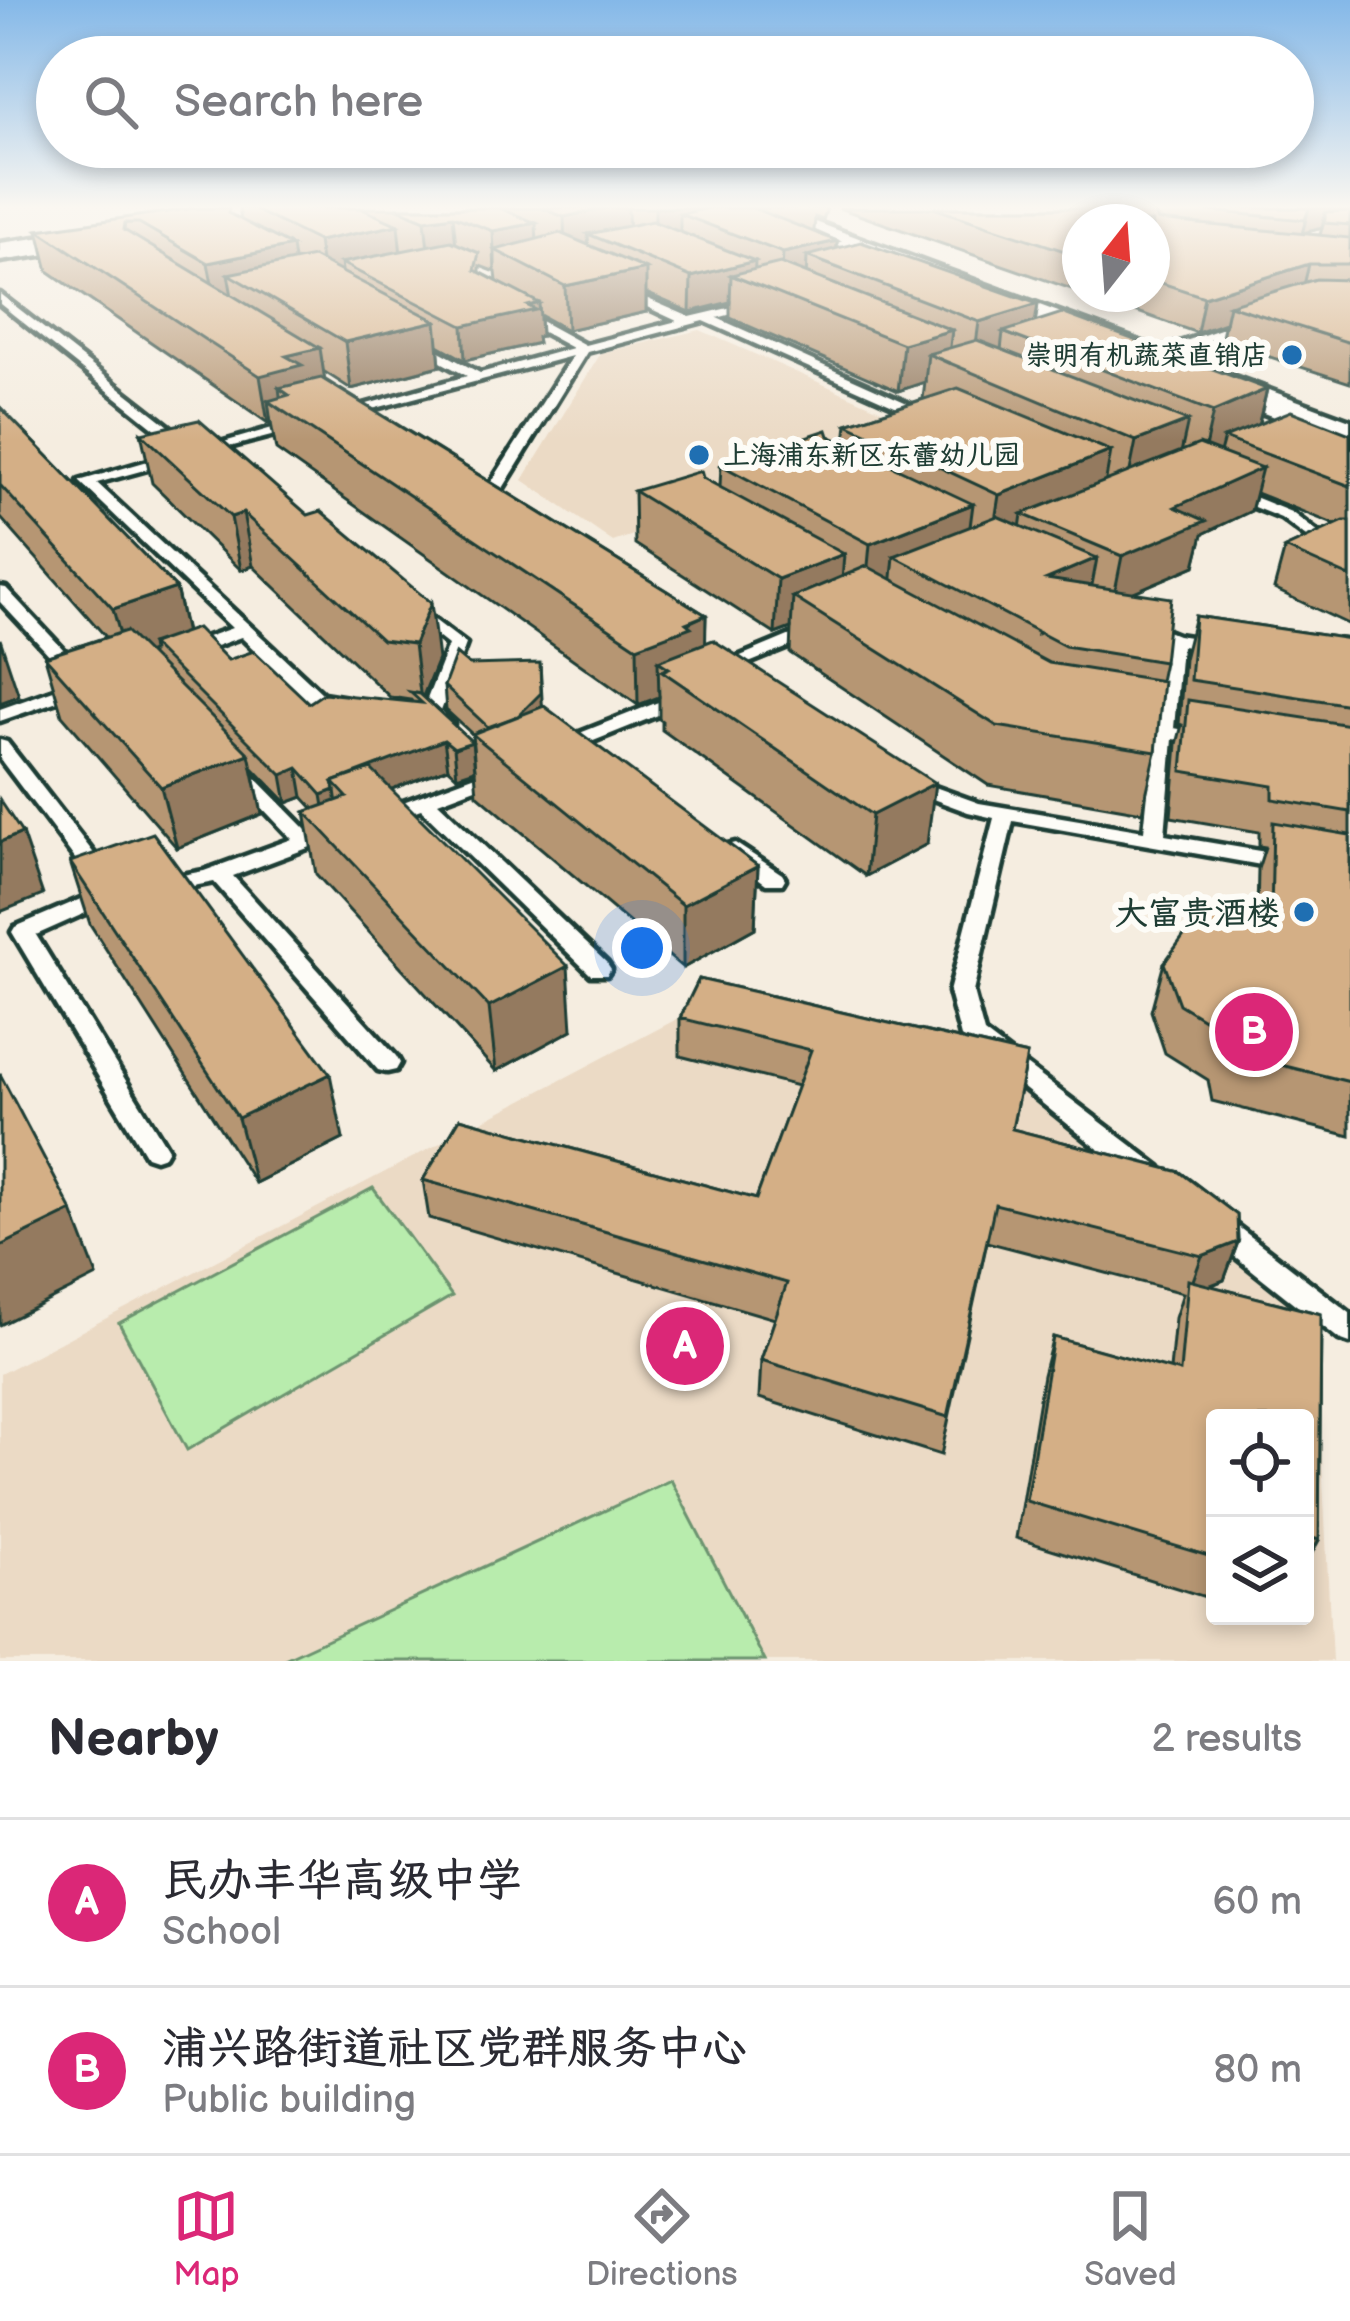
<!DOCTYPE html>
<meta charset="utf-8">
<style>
body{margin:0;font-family:"Balsamiq Sans","LXGW WenKai TC",sans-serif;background:#f2f2f3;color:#2b2b33}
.controls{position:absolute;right:36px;bottom:36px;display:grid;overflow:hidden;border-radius:12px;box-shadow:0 6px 18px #0003}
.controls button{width:108px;height:108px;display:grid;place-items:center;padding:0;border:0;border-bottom:3px solid #e1e1e2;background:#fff;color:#2b2b33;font:60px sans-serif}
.compass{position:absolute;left:1062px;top:204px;width:108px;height:108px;border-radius:50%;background:#fff;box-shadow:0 6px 18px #0003;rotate:17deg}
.you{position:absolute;left:642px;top:948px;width:42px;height:42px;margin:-30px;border:9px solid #fff;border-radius:50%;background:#1a73e8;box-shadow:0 0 0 18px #1a73e833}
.badge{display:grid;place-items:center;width:78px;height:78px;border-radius:50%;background:#db2777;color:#fff;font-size:39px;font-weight:700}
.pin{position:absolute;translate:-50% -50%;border:6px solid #fff;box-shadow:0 3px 12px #0006}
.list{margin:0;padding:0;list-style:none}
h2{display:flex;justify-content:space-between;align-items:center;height:156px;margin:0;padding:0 48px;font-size:51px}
h2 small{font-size:39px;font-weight:400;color:#7c7c81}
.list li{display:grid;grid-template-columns:78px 1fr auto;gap:36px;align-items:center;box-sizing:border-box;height:168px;padding:0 48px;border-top:3px solid #e1e1e2}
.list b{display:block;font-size:45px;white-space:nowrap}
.list p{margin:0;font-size:39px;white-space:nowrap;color:#7c7c81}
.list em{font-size:39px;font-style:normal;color:#7c7c81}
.icon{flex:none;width:66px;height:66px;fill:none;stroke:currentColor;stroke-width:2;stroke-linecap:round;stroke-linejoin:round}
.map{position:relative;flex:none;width:1350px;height:1661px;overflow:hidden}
.search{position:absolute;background:#fff;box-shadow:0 6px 18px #0003;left:36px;right:36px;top:36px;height:132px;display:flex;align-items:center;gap:30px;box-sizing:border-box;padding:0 42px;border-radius:66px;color:#7c7c81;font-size:45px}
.sheet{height:492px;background:#fff}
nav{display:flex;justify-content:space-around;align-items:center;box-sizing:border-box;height:168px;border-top:3px solid #e1e1e2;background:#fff;font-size:33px;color:#7c7c81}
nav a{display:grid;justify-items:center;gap:6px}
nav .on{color:#db2777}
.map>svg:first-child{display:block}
.built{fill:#ebdac5;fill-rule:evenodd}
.green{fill:#b8ecad;stroke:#6c9470;stroke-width:3}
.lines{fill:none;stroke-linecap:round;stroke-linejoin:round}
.lane-casing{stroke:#1f3d34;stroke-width:9}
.secondary-casing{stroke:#1f3d34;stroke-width:9}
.lane{fill:#fdfcf7;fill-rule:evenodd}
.secondary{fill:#fdfcf7;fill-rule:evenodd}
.wall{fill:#b69673;stroke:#1f3d34;stroke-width:3;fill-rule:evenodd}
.shaded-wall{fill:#947a5e;stroke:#1f3d34;stroke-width:3}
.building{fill:#d4af86;stroke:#1f3d34;stroke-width:3}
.poi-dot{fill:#1f6fb2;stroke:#fdfcf7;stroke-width:4.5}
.labels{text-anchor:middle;stroke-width:12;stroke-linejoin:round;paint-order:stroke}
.far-poi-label{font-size:27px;font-weight:bold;fill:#1f3d34;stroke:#fdfcf7;text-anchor:end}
.poi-label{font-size:33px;font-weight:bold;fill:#1f3d34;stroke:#fdfcf7;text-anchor:end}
</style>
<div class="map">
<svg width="1350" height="1661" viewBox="0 0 1350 1661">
<rect width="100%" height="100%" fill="#f5ede0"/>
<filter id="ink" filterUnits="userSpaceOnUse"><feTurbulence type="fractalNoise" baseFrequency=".00833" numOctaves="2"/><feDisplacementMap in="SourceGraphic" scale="24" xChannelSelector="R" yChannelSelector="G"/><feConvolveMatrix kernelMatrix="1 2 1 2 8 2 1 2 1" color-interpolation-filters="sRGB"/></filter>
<g filter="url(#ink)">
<g class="built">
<path d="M 700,330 L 929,431 L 613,542 L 523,480 L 601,353 Z"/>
<path d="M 715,999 L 1018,1085 L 1315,1318 L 1332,1661 L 0,1661 L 0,1374 ZM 1215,1418 L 1305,1418 L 1305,1616 L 1215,1616 Z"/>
</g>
<g class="green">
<path d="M 373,1188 L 452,1296 L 187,1450 L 119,1323 Z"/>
<path d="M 671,1480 L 765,1661 L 280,1661 Z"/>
</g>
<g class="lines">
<g class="lane-casing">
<g id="lane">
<path d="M 619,290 L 627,290 L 690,317 L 762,300 L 762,306 L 717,318 L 934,415 L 922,418 L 704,321 L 587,352 L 492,506 L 484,511 L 476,506 L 572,356 L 342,417 L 335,413 L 467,376 L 411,346 L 411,340 L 419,340 L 480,373 L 572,348 L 511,315 L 511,309 L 519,309 L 585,345 L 677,321 L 619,294 Z"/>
<path d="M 0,294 L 187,440 L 187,446 L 177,446 L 0,304 Z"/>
<path d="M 1250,319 L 1256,323 L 1254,326 L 1166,354 L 1156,351 Z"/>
<path d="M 300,420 L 305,421 L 305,427 L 203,454 L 196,450 Z"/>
<path d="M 172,454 L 179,458 L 177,461 L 97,483 L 323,694 L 348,698 L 350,702 L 348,706 L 310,703 L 241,637 L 194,654 L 182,654 L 182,646 L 232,628 L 79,481 Z"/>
<path d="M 1229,487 L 1291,512 L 1340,549 L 1332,554 L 1326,552 L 1281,518 L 1224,495 L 1221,492 Z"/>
<path d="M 0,587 L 6,588 L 79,666 L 82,670 L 79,674 L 67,674 L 0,602 Z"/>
<path d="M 416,606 L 466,644 L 441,711 L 453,724 L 443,730 L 436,728 L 422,712 L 448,645 L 410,615 L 407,611 Z"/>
<path d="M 1142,621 L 1177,635 L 1216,641 L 1225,646 L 1216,651 L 1181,646 L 1174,728 L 1212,735 L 1215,739 L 1205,745 L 1173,739 L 1165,835 L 1289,856 L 1300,863 L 1289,870 L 1013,821 L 973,992 L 984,1033 L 1160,1167 L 1164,1175 L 1160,1183 L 1150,1186 L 1140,1183 L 961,1037 L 949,992 L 994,818 L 968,812 L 903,788 L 900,784 L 910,778 L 979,803 L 1144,831 L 1154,736 L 1122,730 L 1119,726 L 1129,720 L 1155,725 L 1164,642 L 1136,630 L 1136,622 Z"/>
<path d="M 817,624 L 826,629 L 823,633 L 734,669 L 722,669 L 719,665 Z"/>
<path d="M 79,681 L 88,687 L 86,691 L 0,721 L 0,709 Z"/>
<path d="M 681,693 L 690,699 L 688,703 L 566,752 L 559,754 L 549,748 L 552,744 Z"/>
<path d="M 0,740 L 7,742 L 110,874 L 113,879 L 110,884 L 94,884 L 0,759 Z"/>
<path d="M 238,765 L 245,767 L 309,832 L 333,825 L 344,831 L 340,836 L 233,876 L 396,1056 L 400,1063 L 396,1070 L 387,1072 L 378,1070 L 214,882 L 163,892 L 152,885 L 155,880 L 204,871 L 292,839 L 231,775 L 228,771 Z"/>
<path d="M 503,765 L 513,771 L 510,775 L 438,802 L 607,963 L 611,969 L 607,975 L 591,975 L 421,809 L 386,821 L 376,815 L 379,811 Z"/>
<path d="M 735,843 L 782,874 L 785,879 L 782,884 L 766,884 L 727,855 L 724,850 L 727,845 Z"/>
<path d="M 109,887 L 117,889 L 120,894 L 117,899 L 36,935 L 168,1149 L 164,1156 L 155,1159 L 146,1156 L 12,932 L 15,927 Z"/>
<path d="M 1218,1216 L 1228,1219 L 1350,1313 L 1350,1343 L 1339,1339 L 1208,1235 L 1204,1227 L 1208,1219 Z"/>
</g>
</g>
<g class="secondary-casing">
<g id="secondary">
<path d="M 738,208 L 778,208 L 1350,420 L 1350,446 L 742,214 Z"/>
<path d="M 125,226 L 136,229 L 140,235 L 136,241 L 0,261 L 0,243 Z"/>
</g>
</g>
<use href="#lane" class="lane"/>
<use href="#secondary" class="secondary"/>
</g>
<g class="wall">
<path d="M 239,208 L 827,208 L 823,220 L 815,217 L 814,231 L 837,241 L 837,248 L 1038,304 L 1035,322 L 1267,389 L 1259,424 L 1350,434 L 1350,625 L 1274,589 L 1285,548 L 1336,525 L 1256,493 L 1251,511 L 1203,534 L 1195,566 L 1133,592 L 1164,662 L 1160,681 L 1156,752 L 1142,812 L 988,785 L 790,653 L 791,628 L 775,634 L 635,544 L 634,491 L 703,478 L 720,487 L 721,465 L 829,436 L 845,443 L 847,424 L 923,399 L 925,382 L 898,391 L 730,318 L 730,302 L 690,312 L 646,293 L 646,312 L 567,330 L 540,315 L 541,336 L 537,337 L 538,343 L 465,360 L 438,345 L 440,366 L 351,389 L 323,371 L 324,379 L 706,615 L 705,643 L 927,844 L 866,876 L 662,730 L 662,721 L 659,719 L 659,697 L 638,705 L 276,450 L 271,423 L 268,423 L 48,271 L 38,230 L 232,215 L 241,220 ZM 480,266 L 496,272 L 497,281 L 480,272 Z"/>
<path d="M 839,208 L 1350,208 L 1350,383 L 1221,341 L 1225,323 L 1197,333 L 1087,294 L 1152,294 L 1152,222 L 1080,222 L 1080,292 ZM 1322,228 L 1320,235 L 1302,234 L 1303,233 Z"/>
<path d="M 0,407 L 176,588 L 186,632 L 228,660 L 309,703 L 412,702 L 411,700 L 390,697 L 253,566 L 241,570 L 152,483 L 141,433 L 438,659 L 423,697 L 472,742 L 475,770 L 457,776 L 448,768 L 391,789 L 572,1030 L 496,1071 L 316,874 L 305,812 L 314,809 L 303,797 L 287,803 L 252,767 L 262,814 L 177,848 L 62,715 L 45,657 L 106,637 L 0,517 Z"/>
<path d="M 1195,616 L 1350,639 L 1350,1136 L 1212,1101 L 1208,1080 L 1165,1053 L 1151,1011 L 1164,963 L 1257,914 L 1258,869 L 1265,847 L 1259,846 L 1259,832 L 1171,817 L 1177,744 L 1182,725 L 1179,724 L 1184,659 Z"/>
<path d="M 469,665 L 758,866 L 755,928 L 683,968 L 477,794 L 472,734 L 446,710 L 444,686 Z"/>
<path d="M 70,862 L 343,1139 L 255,1183 L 90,924 Z"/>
<path d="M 699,979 L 1027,1055 L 1012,1129 L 1180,1172 L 1237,1215 L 1238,1242 L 1224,1280 L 1210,1286 L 1321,1314 L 1319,1540 L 1305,1566 L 1305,1418 L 1215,1418 L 1215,1600 L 1016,1538 L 1043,1375 L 1053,1337 L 1170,1370 L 1175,1318 L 1183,1293 L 987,1242 L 941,1455 L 759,1398 L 761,1360 L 775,1319 L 429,1218 L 423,1180 L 460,1118 L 756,1199 L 798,1086 L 680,1056 L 680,1018 Z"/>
</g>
<g class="shaded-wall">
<path d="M 607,208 L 628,208 L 629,243 L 588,234 L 589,252 L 565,257 L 564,217 Z"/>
<path d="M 655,208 L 713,208 L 680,214 L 680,232 L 655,237 Z"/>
<path d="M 1309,208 L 1330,208 L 1326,223 L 1325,212 L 1322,228 L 1303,233 L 1297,252 Z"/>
<path d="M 453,216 L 457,256 L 429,260 L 425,220 Z"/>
<path d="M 536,223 L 538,263 L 495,250 L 495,272 L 493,231 Z"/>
<path d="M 398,225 L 402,266 L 341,263 L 343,278 L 324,282 L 318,241 Z"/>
<path d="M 837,241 L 836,267 L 807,256 L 806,282 L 781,288 L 783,253 Z"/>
<path d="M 292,246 L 298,288 L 228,274 L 233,302 L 216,305 L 208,263 Z"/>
<path d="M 755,261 L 754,284 L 731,275 L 730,302 L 690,312 L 691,277 Z"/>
<path d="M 1309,264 L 1301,298 L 1229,305 L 1225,323 L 1197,333 L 1204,297 Z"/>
<path d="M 646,269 L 646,312 L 567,330 L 565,286 Z"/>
<path d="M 539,303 L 541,336 L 537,337 L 538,343 L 465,360 L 463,326 Z"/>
<path d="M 1038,304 L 1032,343 L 1003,332 L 1000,359 L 973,367 L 979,322 Z"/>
<path d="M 436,321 L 440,366 L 351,389 L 345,342 Z"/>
<path d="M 952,330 L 948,363 L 928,354 L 925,382 L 898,391 L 903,344 Z"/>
<path d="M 320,348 L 327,395 L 289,395 L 279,388 L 282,411 L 268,401 L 271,423 L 268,423 L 260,376 L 286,356 Z"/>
<path d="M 1267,389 L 1255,438 L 1224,438 L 1220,453 L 1202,461 L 1213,412 Z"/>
<path d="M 1188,421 L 1177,471 L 1126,491 L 1136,441 Z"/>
<path d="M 1111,451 L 1102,502 L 1022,514 L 1019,536 L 991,547 L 999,495 Z"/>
<path d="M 1262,468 L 1251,511 L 1203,534 L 1195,566 L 1113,601 L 1122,556 L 1175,507 Z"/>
<path d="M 973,504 L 966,557 L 894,556 L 891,588 L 865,598 L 870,544 Z"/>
<path d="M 243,513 L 253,566 L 241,570 L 231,517 Z"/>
<path d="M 844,554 L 840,608 L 793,597 L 791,628 L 775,634 L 778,579 Z"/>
<path d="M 1097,558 L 1087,612 L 1037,634 L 1047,579 Z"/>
<path d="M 176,588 L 187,639 L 151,644 L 152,651 L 127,660 L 113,609 Z"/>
<path d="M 431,603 L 438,659 L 421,701 L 414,644 Z"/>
<path d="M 706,615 L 705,672 L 669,668 L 658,661 L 659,697 L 638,705 L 637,647 Z"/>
<path d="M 0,639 L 19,696 L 0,703 Z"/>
<path d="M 540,663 L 543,717 L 516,717 Z"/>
<path d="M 444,740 L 448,768 L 360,801 L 350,774 Z"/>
<path d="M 472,742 L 475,770 L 457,776 L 454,748 Z"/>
<path d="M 249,754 L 262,814 L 177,848 L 161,787 Z"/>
<path d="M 298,768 L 303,797 L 287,803 L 282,775 Z"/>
<path d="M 935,783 L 927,844 L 866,876 L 872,815 Z"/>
<path d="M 335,790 L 339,819 L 327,824 L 322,795 Z"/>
<path d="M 22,833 L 43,895 L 0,912 L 0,842 Z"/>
<path d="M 758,866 L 755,928 L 683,968 L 683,905 Z"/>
<path d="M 568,966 L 572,1030 L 496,1071 L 489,1007 Z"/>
<path d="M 330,1074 L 343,1139 L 255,1183 L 238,1118 Z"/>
<path d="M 72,1211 L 97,1276 L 0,1325 L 0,1246 Z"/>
<path d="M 1238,1242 L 1224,1280 L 1188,1294 L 1202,1256 Z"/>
</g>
<g class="building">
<path d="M 194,208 L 229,208 L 228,213 L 292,246 L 208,263 L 139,223 L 125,223 L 124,230 L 320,348 L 286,356 L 302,365 L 260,376 L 38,230 Z"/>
<path d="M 251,208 L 360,208 L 398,225 L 318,241 Z"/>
<path d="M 396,208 L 500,208 L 536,223 L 493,231 L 453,216 L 425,220 Z"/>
<path d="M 541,208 L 607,208 L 564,217 Z"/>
<path d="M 709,208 L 753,208 L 837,241 L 783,253 L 680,214 Z"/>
<path d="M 933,208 L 1156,208 L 1153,210 L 1158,220 L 1350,238 L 1350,264 L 1309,264 L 1204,297 L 1152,280 L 1152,222 L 1080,222 L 1080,256 Z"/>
<path d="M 1177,208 L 1309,208 L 1305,220 Z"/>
<path d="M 1350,211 L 1350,225 L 1325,223 L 1325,212 Z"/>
<path d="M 652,221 L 755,261 L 691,277 L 588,234 Z"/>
<path d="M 560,233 L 646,269 L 565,286 L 495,250 Z"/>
<path d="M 451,241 L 479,253 L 475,270 L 539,303 L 528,306 L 536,310 L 463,326 L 341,263 Z"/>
<path d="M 861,242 L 1038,304 L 979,322 L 807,256 Z"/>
<path d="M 313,257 L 436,321 L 345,342 L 228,274 Z"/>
<path d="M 780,263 L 952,330 L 903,344 L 731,275 Z"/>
<path d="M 1316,279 L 1350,280 L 1350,343 L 1229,305 Z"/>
<path d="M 1062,313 L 1267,389 L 1213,412 L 1003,332 Z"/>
<path d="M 977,340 L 1188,421 L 1136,441 L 928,354 Z"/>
<path d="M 321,378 L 706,615 L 686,623 L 691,627 L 637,647 L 268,401 L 289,395 L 279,388 Z"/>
<path d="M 958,388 L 1111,451 L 999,495 L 847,424 Z"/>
<path d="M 0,407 L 176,588 L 113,609 L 0,485 Z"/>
<path d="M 1291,411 L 1350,434 L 1350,486 L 1224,438 Z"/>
<path d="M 199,420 L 308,515 L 321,511 L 431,603 L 414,644 L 382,640 L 243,513 L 231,517 L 141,433 Z"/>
<path d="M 827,430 L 829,436 L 973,504 L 870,544 L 721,465 Z"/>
<path d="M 1199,444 L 1262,468 L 1175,507 L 1206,521 L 1122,556 L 1022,514 Z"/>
<path d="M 701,471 L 703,478 L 844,554 L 778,579 L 634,491 Z"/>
<path d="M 997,516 L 1097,558 L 1047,579 L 1171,598 L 1164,662 L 1065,646 L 894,556 Z"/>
<path d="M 1344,521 L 1350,521 L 1350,577 L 1285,548 Z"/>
<path d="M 867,566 L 1049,663 L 1163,681 L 1156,752 L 997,726 L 793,597 Z"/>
<path d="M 1195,616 L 1350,639 L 1350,705 L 1190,680 Z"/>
<path d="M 197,628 L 228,660 L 254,651 L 309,703 L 324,693 L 422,703 L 410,692 L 420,694 L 472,742 L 454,748 L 444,740 L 333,782 L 335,790 L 322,795 L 298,768 L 282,775 L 151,644 Z"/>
<path d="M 126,631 L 249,754 L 161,787 L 45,657 Z"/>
<path d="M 713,640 L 935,783 L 872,815 L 662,671 L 669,668 L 658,661 Z"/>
<path d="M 456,654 L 469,665 L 540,663 L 541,693 L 518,716 L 488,727 L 444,686 Z"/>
<path d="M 1188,700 L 1350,725 L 1350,812 L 1273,799 L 1273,786 L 1182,771 Z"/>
<path d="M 544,706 L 758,866 L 683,905 L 472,734 Z"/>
<path d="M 371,769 L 568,966 L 489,1007 L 305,812 L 347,797 L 333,782 Z"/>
<path d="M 0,800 L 22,833 L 0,842 Z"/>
<path d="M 1273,822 L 1350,835 L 1350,1082 L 1228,1052 L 1223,1031 L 1179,1004 L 1164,963 L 1188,930 L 1232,909 L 1271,917 Z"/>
<path d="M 153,833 L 330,1074 L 238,1118 L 70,862 Z"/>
<path d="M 699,979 L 1027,1055 L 1012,1129 L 1180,1172 L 1237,1215 L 1238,1242 L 1202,1256 L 995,1204 L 948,1417 L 761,1360 L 787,1283 L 423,1180 L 460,1118 L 756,1199 L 811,1050 L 680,1018 Z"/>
<path d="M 0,1074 L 72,1211 L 0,1246 Z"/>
<path d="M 1188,1280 L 1321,1314 L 1319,1540 L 1305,1536 L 1305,1418 L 1215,1418 L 1215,1558 L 1026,1501 L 1053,1337 L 1180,1372 Z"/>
</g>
</g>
<linearGradient id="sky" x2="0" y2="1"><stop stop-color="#84b8e8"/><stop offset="0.47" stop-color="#faf7f1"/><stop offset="1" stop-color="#faf7f1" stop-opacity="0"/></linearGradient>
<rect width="1350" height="440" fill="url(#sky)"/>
<g class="poi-dot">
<circle cx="1292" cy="355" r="12"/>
<circle cx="699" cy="455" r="12"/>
<circle cx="1304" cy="912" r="12"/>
</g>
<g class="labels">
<g class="far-poi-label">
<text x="1268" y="364">崇明有机蔬菜直销店</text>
<text x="723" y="464" text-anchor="start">上海浦东新区东蕾幼儿园</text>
</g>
<g class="poi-label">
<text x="1280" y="924">大富贵酒楼</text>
</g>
</g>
</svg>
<div class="controls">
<button><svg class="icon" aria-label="locate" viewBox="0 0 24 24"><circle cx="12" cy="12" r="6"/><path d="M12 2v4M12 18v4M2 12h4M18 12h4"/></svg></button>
<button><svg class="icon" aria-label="layers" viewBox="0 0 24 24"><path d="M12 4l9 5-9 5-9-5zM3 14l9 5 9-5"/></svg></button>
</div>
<svg class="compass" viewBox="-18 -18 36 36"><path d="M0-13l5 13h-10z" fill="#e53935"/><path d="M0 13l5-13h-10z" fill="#7c7c81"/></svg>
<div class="you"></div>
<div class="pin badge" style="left:685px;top:1346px">A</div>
<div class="pin badge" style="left:1254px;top:1032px">B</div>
<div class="search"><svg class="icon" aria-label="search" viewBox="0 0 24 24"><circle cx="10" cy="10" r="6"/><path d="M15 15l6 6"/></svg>Search here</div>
</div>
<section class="sheet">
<h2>Nearby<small>2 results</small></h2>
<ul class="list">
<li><span class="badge">A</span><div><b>民办丰华高级中学</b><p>School</p></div><em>60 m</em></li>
<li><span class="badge">B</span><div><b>浦兴路街道社区党群服务中心</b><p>Public building</p></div><em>80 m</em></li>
</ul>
</section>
<nav>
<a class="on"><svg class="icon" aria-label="map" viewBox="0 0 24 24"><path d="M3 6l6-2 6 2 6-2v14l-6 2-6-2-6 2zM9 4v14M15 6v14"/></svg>Map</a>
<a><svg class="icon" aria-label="directions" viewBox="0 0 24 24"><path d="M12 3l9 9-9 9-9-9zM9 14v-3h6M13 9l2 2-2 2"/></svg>Directions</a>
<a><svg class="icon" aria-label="saved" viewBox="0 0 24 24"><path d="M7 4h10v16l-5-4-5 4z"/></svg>Saved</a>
</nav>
